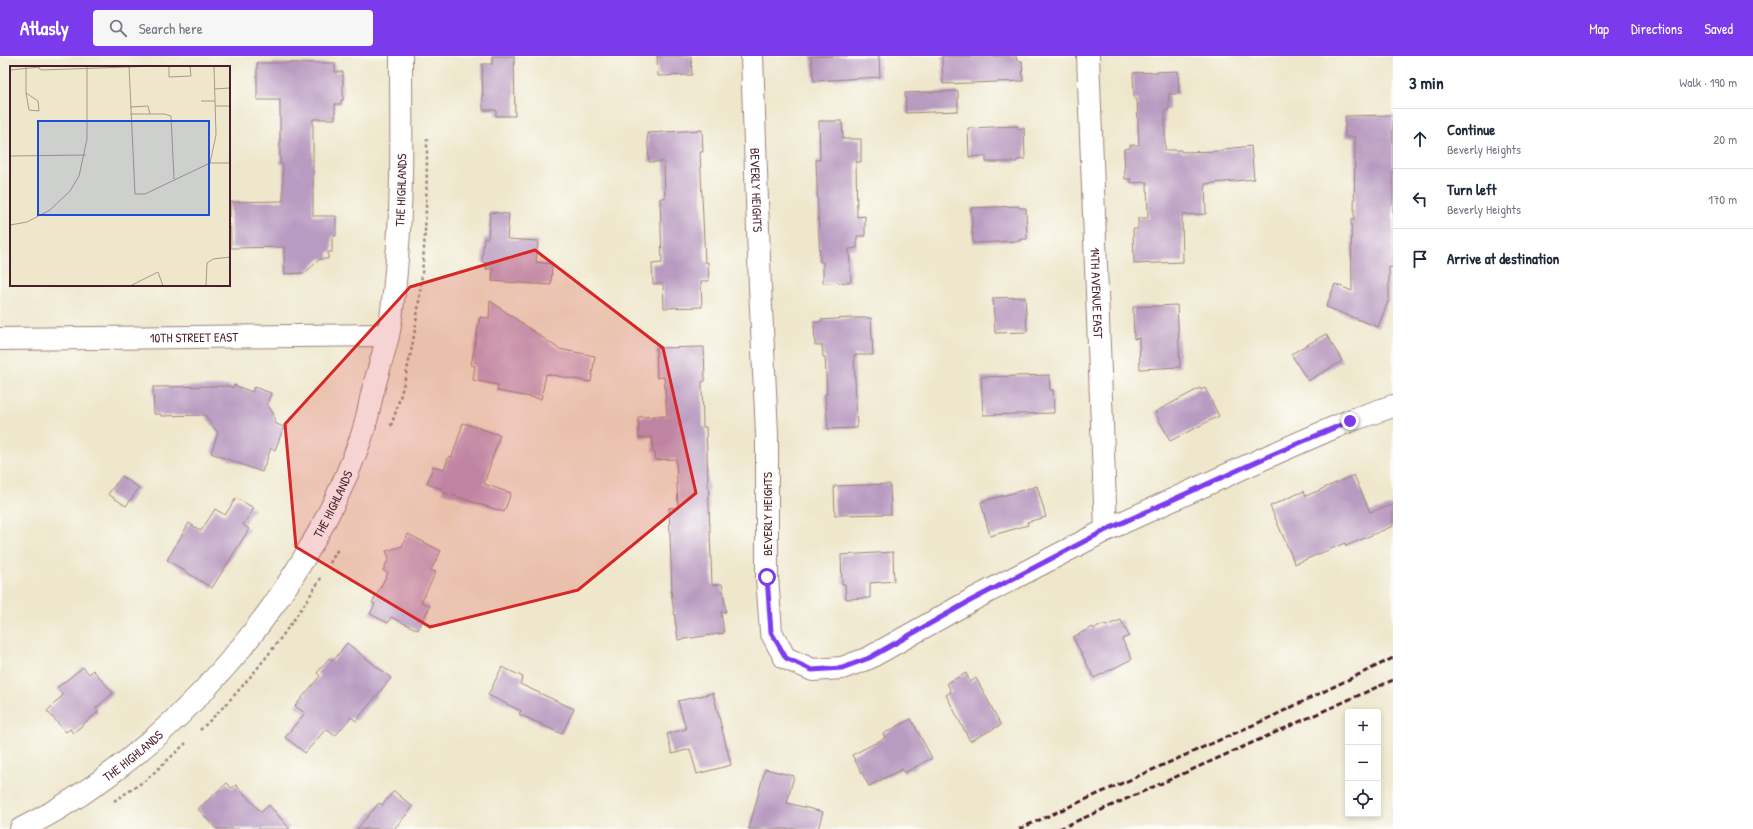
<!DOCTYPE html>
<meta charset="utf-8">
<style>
body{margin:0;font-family:"Patrick Hand",sans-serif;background:#f6f6f7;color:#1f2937}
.controls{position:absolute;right:12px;bottom:12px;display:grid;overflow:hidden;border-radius:4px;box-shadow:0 2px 6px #0003}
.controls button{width:36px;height:36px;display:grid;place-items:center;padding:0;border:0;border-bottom:1px solid #e0e1e3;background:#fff;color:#1f2937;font:20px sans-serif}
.stop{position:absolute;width:12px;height:12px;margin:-9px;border:3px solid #7c3aed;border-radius:50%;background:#fff}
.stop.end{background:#7c3aed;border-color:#fff;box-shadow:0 1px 4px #0008}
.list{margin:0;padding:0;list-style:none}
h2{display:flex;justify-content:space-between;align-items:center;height:52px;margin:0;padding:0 16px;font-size:17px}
h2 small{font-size:13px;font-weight:400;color:#747a83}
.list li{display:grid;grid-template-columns:26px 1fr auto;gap:12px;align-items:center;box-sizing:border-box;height:60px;padding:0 16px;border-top:1px solid #e0e1e3}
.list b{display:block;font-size:15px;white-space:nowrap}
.list p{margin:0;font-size:13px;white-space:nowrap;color:#747a83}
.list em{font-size:13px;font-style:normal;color:#747a83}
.icon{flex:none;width:22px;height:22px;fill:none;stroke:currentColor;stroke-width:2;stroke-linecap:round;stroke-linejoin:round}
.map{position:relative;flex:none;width:1393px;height:773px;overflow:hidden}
header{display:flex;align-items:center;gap:24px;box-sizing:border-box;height:56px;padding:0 20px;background:#7c3aed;color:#fff}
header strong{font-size:19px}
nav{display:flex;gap:22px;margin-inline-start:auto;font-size:14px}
.search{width:280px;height:36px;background:#f6f6f7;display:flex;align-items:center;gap:10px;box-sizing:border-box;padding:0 14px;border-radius:4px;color:#747a83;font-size:15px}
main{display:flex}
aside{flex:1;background:#fff}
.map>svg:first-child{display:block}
.building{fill:#b99bc1}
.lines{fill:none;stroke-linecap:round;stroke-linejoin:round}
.minor-casing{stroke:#9c837c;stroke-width:24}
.path{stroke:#9c837c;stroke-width:2.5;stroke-dasharray:3 3;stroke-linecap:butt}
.minor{stroke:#fff;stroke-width:22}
.rail{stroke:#4a1f2b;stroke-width:3;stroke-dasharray:6 3;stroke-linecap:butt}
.route{stroke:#7c3aed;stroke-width:5}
.marked{fill:#d62828;fill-opacity:0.2;stroke:#d62828;stroke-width:3;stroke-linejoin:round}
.labels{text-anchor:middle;stroke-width:4;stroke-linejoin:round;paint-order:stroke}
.street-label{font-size:13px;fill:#4a1f2b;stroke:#fdfcf7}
.inset-road{fill:none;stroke:#ac978c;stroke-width:1}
.view{fill:#1d4ed8;fill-opacity:0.15;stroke:#1d4ed8;stroke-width:2}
.inset-edge{fill:none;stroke:#4a1f2b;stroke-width:2}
</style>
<header>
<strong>Atlasly</strong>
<div class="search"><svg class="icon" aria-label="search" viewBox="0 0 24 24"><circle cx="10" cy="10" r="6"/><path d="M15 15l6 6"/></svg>Search here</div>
<nav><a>Map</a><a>Directions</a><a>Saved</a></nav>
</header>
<main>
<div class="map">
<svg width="1393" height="773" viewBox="0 0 1393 773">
<rect width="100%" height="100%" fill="#fdfcf7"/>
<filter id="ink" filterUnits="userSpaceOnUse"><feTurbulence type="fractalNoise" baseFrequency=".025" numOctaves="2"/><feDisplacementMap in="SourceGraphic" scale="8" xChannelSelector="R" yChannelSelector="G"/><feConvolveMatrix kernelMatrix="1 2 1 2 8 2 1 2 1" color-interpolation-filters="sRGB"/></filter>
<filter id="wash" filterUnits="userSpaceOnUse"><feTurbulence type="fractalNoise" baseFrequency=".012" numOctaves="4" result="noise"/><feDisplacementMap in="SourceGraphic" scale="16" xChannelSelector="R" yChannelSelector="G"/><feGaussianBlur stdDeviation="0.9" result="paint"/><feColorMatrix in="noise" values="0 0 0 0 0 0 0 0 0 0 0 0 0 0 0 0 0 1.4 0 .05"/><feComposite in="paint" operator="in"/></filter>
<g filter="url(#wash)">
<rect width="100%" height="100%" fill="#eee7cc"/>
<g id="blocks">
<g class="building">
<path d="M 492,0 L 514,0 L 515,60 L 496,60 L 496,54 L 483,54 L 482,8 L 492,8 Z"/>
<path d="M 657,0 L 691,0 L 692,19 L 658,20 Z"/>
<path d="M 811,0 L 879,0 L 880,21 L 814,25 Z"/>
<path d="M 942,0 L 1016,0 L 1017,5 L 1022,5 L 1023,25 L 943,28 Z"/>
<path d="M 257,7 L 335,7 L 335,16 L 343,16 L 343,44 L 341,44 L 341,48 L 335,48 L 335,63 L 313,63 L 313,160 L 336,160 L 336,180 L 332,180 L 332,196 L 328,196 L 328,203 L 320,203 L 305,217 L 285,218 L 284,191 L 231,192 L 230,146 L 283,145 L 283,108 L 280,108 L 280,44 L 257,44 Z"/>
<path d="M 1178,15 L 1179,38 L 1169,38 L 1169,54 L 1165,54 L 1165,94 L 1181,94 L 1181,96 L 1224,95 L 1224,93 L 1251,90 L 1254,123 L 1205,128 L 1206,158 L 1182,159 L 1183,206 L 1134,208 L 1133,173 L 1138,173 L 1138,162 L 1148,162 L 1147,126 L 1131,127 L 1131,123 L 1125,123 L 1124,93 L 1130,92 L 1130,89 L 1139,89 L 1137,43 L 1134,43 L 1133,17 Z"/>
<path d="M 958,35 L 958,55 L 906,57 L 905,37 Z"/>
<path d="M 1393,59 L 1393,211 L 1389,211 L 1389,243 L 1378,271 L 1326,251 L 1335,228 L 1352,235 L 1351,164 L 1354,164 L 1355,81 L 1345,81 L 1345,60 Z"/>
<path d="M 819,65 L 842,65 L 843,83 L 861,83 L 861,106 L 856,106 L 857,161 L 865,160 L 865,180 L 857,180 L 857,192 L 849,193 L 851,226 L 823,227 L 823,206 L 820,206 L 817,130 L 816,104 L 820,104 Z"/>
<path d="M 1018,70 L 1018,73 L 1024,72 L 1025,103 L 1017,104 L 1017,106 L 986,106 L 986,100 L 969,101 L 968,72 Z"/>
<path d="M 702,74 L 703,96 L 700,96 L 705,206 L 708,206 L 709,225 L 701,225 L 702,251 L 664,252 L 663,228 L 653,228 L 652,208 L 662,207 L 660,142 L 665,142 L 664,106 L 649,106 L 647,77 Z"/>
<path d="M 1019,150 L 1019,152 L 1026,152 L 1027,183 L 1020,183 L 1020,185 L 973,187 L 971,152 Z"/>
<path d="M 490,156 L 509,158 L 507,183 L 538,185 L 536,206 L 552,208 L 551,229 L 492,225 L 493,213 L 486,213 L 487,207 L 482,206 L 484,182 L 488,182 Z"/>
<path d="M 1025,241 L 1027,276 L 995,277 L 993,242 Z"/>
<path d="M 490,245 L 559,293 L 595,300 L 591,326 L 546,318 L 541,343 L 497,335 L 498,329 L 473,324 L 475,310 L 471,309 L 480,261 L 489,262 Z"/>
<path d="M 1177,249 L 1180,311 L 1140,313 L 1139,282 L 1134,283 L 1133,251 Z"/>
<path d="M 850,262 L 871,262 L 873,299 L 854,299 L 857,372 L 828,373 L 825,338 L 827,338 L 825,301 L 823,301 L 822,289 L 815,289 L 814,266 L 821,266 L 821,264 Z"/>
<path d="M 1326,278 L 1342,305 L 1308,325 L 1291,298 Z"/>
<path d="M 704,291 L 705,325 L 702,326 L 703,371 L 706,371 L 712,529 L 722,528 L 726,556 L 721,556 L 724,577 L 678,584 L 671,535 L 672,535 L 669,452 L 678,452 L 676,403 L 656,404 L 655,396 L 653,396 L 652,381 L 639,382 L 638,361 L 667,360 L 664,321 L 657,322 L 656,292 Z"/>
<path d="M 1049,319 L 1050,334 L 1053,334 L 1054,357 L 983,359 L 981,321 Z"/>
<path d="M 234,329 L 252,336 L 254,331 L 271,337 L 267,348 L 273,357 L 276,368 L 284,371 L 275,394 L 271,392 L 262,416 L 211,397 L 218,377 L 205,359 L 161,360 L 161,358 L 154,358 L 153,331 L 229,330 L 233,332 Z"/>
<path d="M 1200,332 L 1201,334 L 1205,332 L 1219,360 L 1170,385 L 1155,356 Z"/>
<path d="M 463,367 L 500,379 L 484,428 L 511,437 L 504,456 L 442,436 L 443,433 L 427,428 L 433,410 L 444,413 L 449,400 L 452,401 Z"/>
<path d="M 1354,419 L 1370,456 L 1393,449 L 1393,470 L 1346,490 L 1345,487 L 1295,508 L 1270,450 L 1304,435 L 1306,440 Z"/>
<path d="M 122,420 L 139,432 L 126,450 L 108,438 Z"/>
<path d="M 890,428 L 891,458 L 835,459 L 834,430 Z"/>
<path d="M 1037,430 L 1046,461 L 1027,466 L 1028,469 L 990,480 L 981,446 Z"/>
<path d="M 236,442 L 254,452 L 243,469 L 249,473 L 212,532 L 167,504 L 189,467 L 201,475 L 215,453 L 225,459 Z"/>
<path d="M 408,478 L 441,495 L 431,514 L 436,516 L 421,546 L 430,550 L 418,574 L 391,561 L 388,567 L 370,558 L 375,548 L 372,547 L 388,517 L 383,514 L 389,502 L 386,495 L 402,490 Z"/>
<path d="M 893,496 L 894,525 L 870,527 L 870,542 L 846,543 L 845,528 L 842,528 L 841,499 Z"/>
<path d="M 1121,564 L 1129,580 L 1122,583 L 1132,603 L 1094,622 L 1073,581 L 1093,571 L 1094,573 L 1104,568 L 1105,570 Z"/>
<path d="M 347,587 L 391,622 L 356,665 L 351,661 L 335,680 L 326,673 L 305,697 L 285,681 L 305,657 L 295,650 L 320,620 L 317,617 L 329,602 L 333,605 Z"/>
<path d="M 83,611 L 89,618 L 93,614 L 113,637 L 96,652 L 98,656 L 73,677 L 70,673 L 66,676 L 47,655 L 63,639 L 57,632 Z"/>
<path d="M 502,611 L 523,621 L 520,628 L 574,653 L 562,678 L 519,658 L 521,655 L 488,639 Z"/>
<path d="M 966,617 L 970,626 L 976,622 L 1001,669 L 970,685 L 946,639 L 951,636 L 947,627 Z"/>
<path d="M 713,637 L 731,709 L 697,718 L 690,693 L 672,698 L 667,678 L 686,673 L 678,645 Z"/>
<path d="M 911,663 L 932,702 L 904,717 L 902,713 L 869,730 L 852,699 L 885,682 L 883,678 Z"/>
<path d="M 765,713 L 794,720 L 787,747 L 823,756 L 818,773 L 749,773 Z"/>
<path d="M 227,727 L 232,732 L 236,729 L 261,756 L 269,749 L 290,773 L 216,773 L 198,753 Z"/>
<path d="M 394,735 L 413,751 L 394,773 L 357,773 L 379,747 L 382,749 Z"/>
</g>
</g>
</g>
<g filter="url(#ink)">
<use href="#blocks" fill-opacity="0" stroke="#9c837c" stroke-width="1"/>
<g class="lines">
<g class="minor-casing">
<g id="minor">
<path id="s1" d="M 752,0 L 760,231 L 767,377 L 767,521 L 771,576 L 785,602 L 813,614 L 842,612 L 869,602 L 970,545 L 1106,474 L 1269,400 L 1349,365 L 1393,350"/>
<path id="s2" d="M 1088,0 L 1106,474"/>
<path id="s3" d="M 0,283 L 388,279"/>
<path id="s4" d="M 21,773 C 172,698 305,541 361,382 C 366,368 369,353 372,338 C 377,319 383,299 388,280 C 393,255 395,228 397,202 C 403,135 401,68 401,0"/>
</g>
</g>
<g class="path">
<path d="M 391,370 C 423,278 427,179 427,81"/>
<path d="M 330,507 L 339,491"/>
<path d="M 200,674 C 248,629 287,577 321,522"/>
<path d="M 114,745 L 146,724 L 186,687"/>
</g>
<use href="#minor" class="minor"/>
<g class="rail">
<path d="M 1019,773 L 1269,662 L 1393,602"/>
<path d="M 1059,773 L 1393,624"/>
</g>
</g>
</g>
<g class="lines" filter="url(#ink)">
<path class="route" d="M 767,521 L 771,576 L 786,602 L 812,614 L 842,612 L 869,602 L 970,545 L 1106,474 L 1269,400 L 1350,365"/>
</g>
<path class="marked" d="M 535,194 L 663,292 L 696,437 L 578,534 L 430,571 L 296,491 L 285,368 L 410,231 Z"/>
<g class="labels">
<g class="street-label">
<text dy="5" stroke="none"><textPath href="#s4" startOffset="782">THE HIGHLANDS</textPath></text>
<text dy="5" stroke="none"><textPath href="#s1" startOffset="134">BEVERLY HEIGHTS</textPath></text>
<text dy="5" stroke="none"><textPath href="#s2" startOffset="237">14TH AVENUE EAST</textPath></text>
<text dy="5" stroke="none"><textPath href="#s3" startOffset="194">10TH STREET EAST</textPath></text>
<text dy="5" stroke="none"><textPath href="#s4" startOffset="458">THE HIGHLANDS</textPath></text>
<text transform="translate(767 458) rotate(-90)" y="5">BEVERLY HEIGHTS</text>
<text dy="5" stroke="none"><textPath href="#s4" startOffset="134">THE HIGHLANDS</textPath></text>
</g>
</g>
<g transform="translate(10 10)">
<rect width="220" height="220" fill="#eee7cc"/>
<path class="inset-road" d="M 16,0 L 16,27M 119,0 L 125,128 L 135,128 L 200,97 L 220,97M 159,0 L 159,11 L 181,10 L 180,0M 28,2 L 32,4 L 145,0M 0,4 L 30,1M 204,23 L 220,22M 16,27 L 28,35 L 29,45 L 19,44 ZM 191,35 L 205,35M 205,40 L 220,40M 120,41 L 138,40 L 140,48M 120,48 L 154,48 L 161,50 L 164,113M 0,90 L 76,89M 200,97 L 206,69 L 204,0M 0,159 L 17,156 L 40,144 L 60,125 L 69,110 L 77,73 L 77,1M 120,220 L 148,206 L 153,220M 196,220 L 197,197 L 203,193 L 220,191"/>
<path class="view" d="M 28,55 L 199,55 L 199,149 L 28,149 Z"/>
<rect width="220" height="220" class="inset-edge"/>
</g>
</svg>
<div class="controls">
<button>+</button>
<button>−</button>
<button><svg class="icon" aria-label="locate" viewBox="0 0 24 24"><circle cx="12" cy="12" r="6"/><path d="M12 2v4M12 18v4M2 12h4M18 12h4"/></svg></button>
</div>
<div class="stop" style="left:767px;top:521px"></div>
<div class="stop end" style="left:1350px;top:365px"></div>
</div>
<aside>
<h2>3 min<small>Walk · 190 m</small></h2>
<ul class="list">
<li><svg class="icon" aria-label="ahead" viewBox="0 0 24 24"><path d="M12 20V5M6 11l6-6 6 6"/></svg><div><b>Continue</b><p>Beverly Heights</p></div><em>20 m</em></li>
<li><svg class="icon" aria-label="left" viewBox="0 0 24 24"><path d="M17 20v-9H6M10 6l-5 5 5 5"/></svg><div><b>Turn left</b><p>Beverly Heights</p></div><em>170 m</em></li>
<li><svg class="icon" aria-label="arrive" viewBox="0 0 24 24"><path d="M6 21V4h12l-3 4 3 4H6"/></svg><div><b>Arrive at destination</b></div></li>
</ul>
</aside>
</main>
